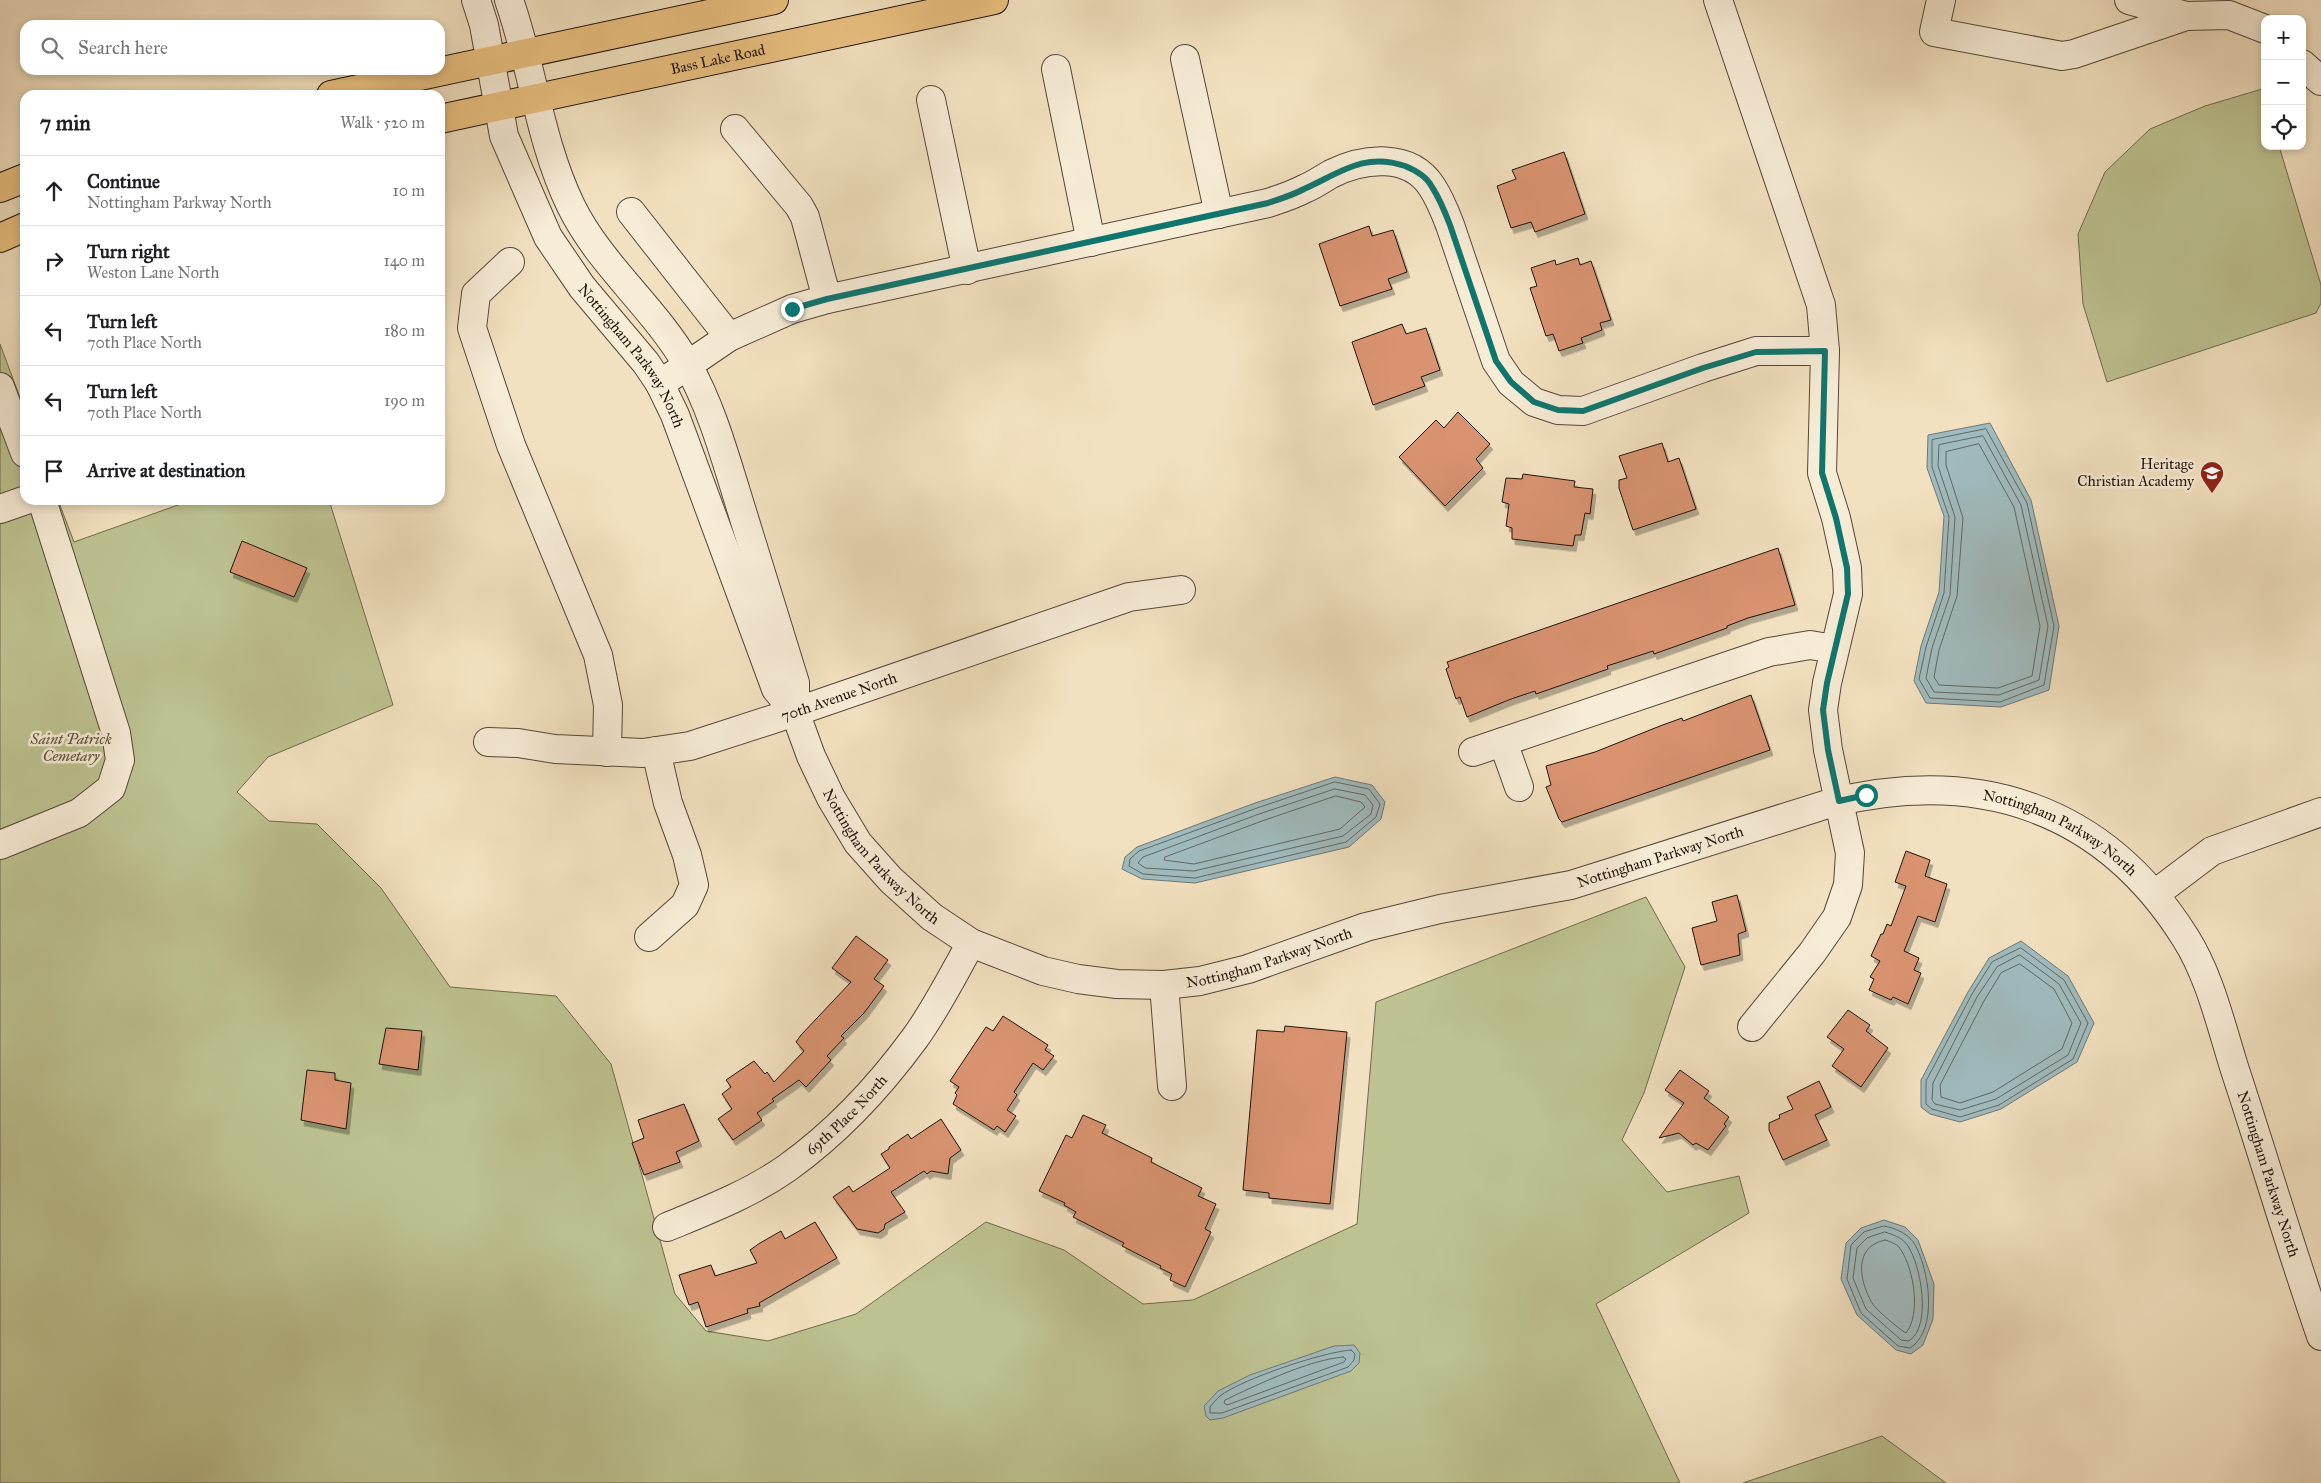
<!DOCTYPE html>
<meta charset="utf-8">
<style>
body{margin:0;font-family:"IM FELL Great Primer",serif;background:#f2f2f2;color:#202124}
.controls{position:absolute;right:15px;top:15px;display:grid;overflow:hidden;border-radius:10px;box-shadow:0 2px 8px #0003}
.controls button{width:45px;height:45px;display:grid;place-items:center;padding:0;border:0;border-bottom:1px solid #e0e0e0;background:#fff;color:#202124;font:25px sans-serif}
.stop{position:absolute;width:15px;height:15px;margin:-11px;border:4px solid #0f766e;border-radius:50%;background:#fff}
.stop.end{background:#0f766e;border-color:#fff;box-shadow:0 1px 5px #0008}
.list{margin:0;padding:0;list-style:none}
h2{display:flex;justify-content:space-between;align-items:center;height:65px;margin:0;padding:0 20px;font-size:21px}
h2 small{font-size:16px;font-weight:400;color:#757577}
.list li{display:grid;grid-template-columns:32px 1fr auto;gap:15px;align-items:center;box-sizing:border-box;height:70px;padding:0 20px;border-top:1px solid #e0e0e0}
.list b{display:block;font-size:19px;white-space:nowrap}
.list p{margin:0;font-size:16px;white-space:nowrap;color:#757577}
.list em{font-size:16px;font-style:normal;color:#757577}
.icon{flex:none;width:28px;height:28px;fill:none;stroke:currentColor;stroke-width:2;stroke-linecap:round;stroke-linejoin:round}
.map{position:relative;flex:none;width:2321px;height:1483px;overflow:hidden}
.search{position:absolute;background:#fff;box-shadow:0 2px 8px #0003;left:20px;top:20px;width:425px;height:55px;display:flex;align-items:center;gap:12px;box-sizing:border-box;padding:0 18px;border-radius:15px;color:#757577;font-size:19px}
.panel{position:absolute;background:#fff;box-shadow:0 2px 8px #0003;left:20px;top:90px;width:425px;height:415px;border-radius:15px}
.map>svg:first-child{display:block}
.green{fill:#bdc290;stroke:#6e6b4d}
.water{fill:#a0bbbe;stroke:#6d7876}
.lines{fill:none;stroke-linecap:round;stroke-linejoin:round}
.shore{stroke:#606864;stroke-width:1}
.building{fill:#d99371;stroke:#20140a;filter:url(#shadow)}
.minor-casing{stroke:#544738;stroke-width:30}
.major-casing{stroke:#20140a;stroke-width:30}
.minor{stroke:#f7ecd6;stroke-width:28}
.major{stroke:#e9c080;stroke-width:28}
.route{stroke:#0f766e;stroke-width:6}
.labels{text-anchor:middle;stroke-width:5;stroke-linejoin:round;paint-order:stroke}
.street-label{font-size:15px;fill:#20140a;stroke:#f7ecd6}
.poi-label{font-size:15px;fill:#20140a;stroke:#f7ecd6;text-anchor:end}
.park-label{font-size:15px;font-style:italic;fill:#575139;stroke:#f7ecd6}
</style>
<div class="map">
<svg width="2321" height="1483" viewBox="0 0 2321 1483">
<defs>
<filter id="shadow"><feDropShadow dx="3" dy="5.5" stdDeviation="0" flood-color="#0004"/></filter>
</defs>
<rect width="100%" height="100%" fill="#f2e1c0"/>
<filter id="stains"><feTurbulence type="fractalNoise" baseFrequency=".004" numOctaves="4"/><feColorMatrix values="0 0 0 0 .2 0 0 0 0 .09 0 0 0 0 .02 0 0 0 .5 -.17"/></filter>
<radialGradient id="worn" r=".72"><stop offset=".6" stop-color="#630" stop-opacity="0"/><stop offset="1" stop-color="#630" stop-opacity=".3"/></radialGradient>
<g class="green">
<path d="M 2262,89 L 2265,97 L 2265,146 L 2279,146 L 2321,285 L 2321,303 L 2316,313 L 2107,382 L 2083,304 L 2078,234 L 2105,172 L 2150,129 L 2205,106 Z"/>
<path d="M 0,344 L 25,411 L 25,500 L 58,500 L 74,542 L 192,500 L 329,500 L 393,705 L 268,757 L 237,792 L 269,821 L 317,824 L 381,888 L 450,987 L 556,996 L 611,1064 L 675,1294 L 706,1331 L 768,1341 L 856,1314 L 986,1222 L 1064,1250 L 1143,1304 L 1193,1300 L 1357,1224 L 1376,1002 L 1646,897 L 1685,967 L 1644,1093 L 1622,1140 L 1667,1192 L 1739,1176 L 1749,1213 L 1596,1304 L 1680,1483 L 0,1483 Z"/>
<path d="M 1882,1436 L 1946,1483 L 1743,1483 Z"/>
</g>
<g class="water">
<path d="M 1990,423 L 2031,500 L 2059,626 L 2049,690 L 2001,707 L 1926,703 L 1914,681 L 1921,646 L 1939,592 L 1944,516 L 1927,468 L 1928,435 Z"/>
<path d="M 1335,777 L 1372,785 L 1385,802 L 1381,819 L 1349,847 L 1195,883 L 1142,879 L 1122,869 L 1125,857 L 1137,847 L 1255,803 Z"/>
<path d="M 2021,941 L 2068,976 L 2094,1023 L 2077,1062 L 2001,1109 L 1960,1122 L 1930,1114 L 1921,1107 L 1921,1080 L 1968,992 L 1989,958 Z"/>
<path d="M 1884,1220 L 1905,1227 L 1918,1240 L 1934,1284 L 1933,1319 L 1923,1345 L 1911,1354 L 1896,1350 L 1857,1315 L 1841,1279 L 1846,1243 L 1861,1228 Z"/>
<path d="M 1354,1345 L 1360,1353 L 1359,1363 L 1351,1371 L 1223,1418 L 1210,1420 L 1206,1416 L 1204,1406 L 1218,1391 L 1250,1375 L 1334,1346 Z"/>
</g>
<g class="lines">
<g class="shore">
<path d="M 1986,429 L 2027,503 L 2054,626 L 2044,685 L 2000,702 L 1930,698 L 1919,679 L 1926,647 L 1944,593 L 1949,517 L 1932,467 L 1932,440 Z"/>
<path d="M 1983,436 L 2021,505 L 2048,626 L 2039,680 L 1999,695 L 1934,692 L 1926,678 L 1932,648 L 1950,595 L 1955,517 L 1938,466 L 1939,445 Z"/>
<path d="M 1979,444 L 2014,507 L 2040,626 L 2032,676 L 1998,688 L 1939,685 L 1934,677 L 1939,650 L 1957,596 L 1963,518 L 1946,465 L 1946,452 Z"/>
<path d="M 1335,782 L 1369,789 L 1380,804 L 1376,817 L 1346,842 L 1195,878 L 1143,874 L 1129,866 L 1130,859 L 1139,851 L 1257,808 Z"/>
<path d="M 1335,789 L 1365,795 L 1373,805 L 1371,814 L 1343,836 L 1194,871 L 1145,868 L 1138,863 L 1143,857 L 1259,814 Z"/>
<path d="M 1336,796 L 1361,802 L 1365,807 L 1340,829 L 1194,864 L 1164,860 L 1165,857 L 1262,821 Z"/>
<path d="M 2021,948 L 2064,980 L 2088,1023 L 2073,1059 L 1999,1105 L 1960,1117 L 1932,1109 L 1926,1104 L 1926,1081 L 1972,994 L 1992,962 Z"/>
<path d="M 2020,955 L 2059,984 L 2081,1023 L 2068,1055 L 1996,1099 L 1960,1110 L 1935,1104 L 1932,1100 L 1933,1083 L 1977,997 L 1997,967 Z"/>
<path d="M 2020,964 L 2054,989 L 2072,1023 L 2062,1049 L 1993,1092 L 1960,1103 L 1941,1097 L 1940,1085 L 1984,1001 L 2001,973 Z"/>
<path d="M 1884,1226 C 1895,1228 1907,1233 1914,1243 C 1929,1268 1939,1330 1910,1348 L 1898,1346 L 1861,1313 L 1847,1279 L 1851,1245 L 1864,1232 Z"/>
<path d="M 1885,1232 C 1894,1235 1903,1238 1908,1246 C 1921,1266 1932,1326 1909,1341 L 1901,1340 L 1866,1309 L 1853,1278 L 1857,1248 L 1867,1238 Z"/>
<path d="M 1885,1240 C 1891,1242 1898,1244 1901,1250 C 1914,1270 1921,1314 1906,1333 C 1899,1329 1876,1310 1872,1303 C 1859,1280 1853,1247 1885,1240 Z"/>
<path d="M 1351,1350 L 1355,1354 L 1354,1360 L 1348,1367 L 1222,1413 L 1210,1413 L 1210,1407 C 1213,1403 1217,1399 1220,1396 C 1242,1379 1323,1352 1351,1350 Z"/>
<path d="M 1343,1357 L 1346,1359 L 1344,1362 L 1227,1405 L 1224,1403 L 1225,1400 C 1257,1385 1308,1360 1343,1357 Z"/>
</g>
</g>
<g class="building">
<path d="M 1564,152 L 1585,214 L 1535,232 L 1531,222 L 1511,228 L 1497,186 L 1516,179 L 1512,170 Z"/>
<path d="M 1369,226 L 1372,236 L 1393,230 L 1407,272 L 1388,279 L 1392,289 L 1340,306 L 1319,244 Z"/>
<path d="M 1578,258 L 1580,265 L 1591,261 L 1611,320 L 1600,323 L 1602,330 L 1581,338 L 1583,343 L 1559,351 L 1553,334 L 1546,336 L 1530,288 L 1537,286 L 1531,268 L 1555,260 L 1556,265 Z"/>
<path d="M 1402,324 L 1406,334 L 1426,328 L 1440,370 L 1421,377 L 1425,386 L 1373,405 L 1352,342 Z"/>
<path d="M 1458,412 L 1490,444 L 1476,459 L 1483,468 L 1445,506 L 1399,457 L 1436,420 L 1444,428 Z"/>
<path d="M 1662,443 L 1668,462 L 1679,458 L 1696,509 L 1633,530 L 1619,488 L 1619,480 L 1627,478 L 1619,456 Z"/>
<path d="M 1523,474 L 1575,481 L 1574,487 L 1593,489 L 1590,514 L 1585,513 L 1581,535 L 1575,535 L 1573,546 L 1512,539 L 1512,528 L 1506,526 L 1509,504 L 1502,502 L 1506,478 L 1522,479 Z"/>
<path d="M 242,541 L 307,568 L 294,597 L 230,572 Z"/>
<path d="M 1778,548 L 1795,605 L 1748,618 L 1727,626 L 1727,628 L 1654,654 L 1653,651 L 1607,666 L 1608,669 L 1536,694 L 1535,691 L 1511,699 L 1467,717 L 1460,697 L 1456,699 L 1446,669 L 1449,667 L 1447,662 Z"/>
<path d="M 1751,695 L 1770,750 L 1562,822 L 1559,819 L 1546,787 L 1551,785 L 1546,766 L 1595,752 L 1660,726 L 1682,718 L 1683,721 Z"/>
<path d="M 1906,851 L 1930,860 L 1925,876 L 1947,884 L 1935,922 L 1918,916 L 1904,951 L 1919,958 L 1914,970 L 1921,973 L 1908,1004 L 1893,997 L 1891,1000 L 1869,990 L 1874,979 L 1870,977 L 1880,961 L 1871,956 L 1881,934 L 1883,934 L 1887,924 L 1891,926 L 1906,886 L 1895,882 Z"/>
<path d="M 1737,895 L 1746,931 L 1738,934 L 1740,955 L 1701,965 L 1692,928 L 1717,921 L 1712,902 Z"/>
<path d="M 856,936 L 888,960 L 874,979 L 884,986 L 864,1013 L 841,1036 L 844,1038 L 827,1056 L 831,1060 L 806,1087 L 799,1080 L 772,1099 L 774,1101 L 757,1113 L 762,1120 L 733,1140 L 718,1119 L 732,1109 L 722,1094 L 731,1087 L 726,1080 L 754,1061 L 765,1074 L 767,1072 L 774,1082 L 804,1051 L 796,1042 L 801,1035 L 851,982 L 832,968 Z"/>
<path d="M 1848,1010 L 1870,1025 L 1866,1031 L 1888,1048 L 1861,1087 L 1832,1066 L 1844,1049 L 1827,1037 Z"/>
<path d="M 1003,1016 L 1048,1045 L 1045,1050 L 1054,1056 L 1043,1070 L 1033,1063 L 1014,1092 L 1017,1095 L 1007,1110 L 1016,1116 L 1005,1132 L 997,1126 L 994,1130 L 953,1104 L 957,1095 L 955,1093 L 959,1087 L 950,1081 L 986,1027 L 993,1031 Z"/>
<path d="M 1285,1026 L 1347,1032 L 1330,1204 L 1269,1198 L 1269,1193 L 1243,1190 L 1257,1030 L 1284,1032 Z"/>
<path d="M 386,1028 L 422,1031 L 418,1070 L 379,1064 Z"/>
<path d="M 307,1070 L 335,1073 L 335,1080 L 351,1083 L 346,1129 L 301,1120 Z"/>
<path d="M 1680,1070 L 1709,1091 L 1704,1098 L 1729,1117 L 1724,1124 L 1726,1126 L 1708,1150 L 1696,1143 L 1693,1145 L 1679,1133 L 1659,1138 L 1684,1103 L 1665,1090 Z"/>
<path d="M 1819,1081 L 1831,1107 L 1815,1115 L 1827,1140 L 1783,1160 L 1769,1130 L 1769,1123 L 1780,1118 L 1779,1115 L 1793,1109 L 1787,1097 Z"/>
<path d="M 684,1104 L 699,1141 L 676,1152 L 680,1162 L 644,1175 L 632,1143 L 644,1138 L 638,1120 Z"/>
<path d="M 1083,1115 L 1106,1125 L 1102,1133 L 1152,1158 L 1151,1162 L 1202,1188 L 1198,1196 L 1216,1204 L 1205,1229 L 1211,1232 L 1185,1287 L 1170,1280 L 1172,1274 L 1160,1268 L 1161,1266 L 1122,1246 L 1124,1243 L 1073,1217 L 1076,1212 L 1064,1205 L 1065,1203 L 1039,1191 L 1066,1135 L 1072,1138 Z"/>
<path d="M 941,1119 L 961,1150 L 950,1158 L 948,1174 L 931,1171 L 927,1174 L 924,1171 L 891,1192 L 905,1212 L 885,1224 L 884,1229 L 878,1233 L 857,1229 L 833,1197 L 849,1186 L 853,1192 L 890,1168 L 881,1154 L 889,1149 L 889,1147 L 908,1134 L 911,1139 Z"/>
<path d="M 815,1222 L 837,1258 L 759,1303 L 760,1306 L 747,1309 L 748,1313 L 706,1327 L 698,1302 L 689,1305 L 679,1275 L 711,1265 L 715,1276 L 757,1263 L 750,1250 L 760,1243 L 781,1231 L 785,1239 Z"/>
</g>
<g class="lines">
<g class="minor-casing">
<g id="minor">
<path id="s1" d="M 476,0 L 484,25 L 504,136 L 548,237 L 582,287 L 646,363 L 660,384 L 675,415 L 776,689 L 795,712"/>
<path id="s2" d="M 509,0 C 533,68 539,140 571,206 C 600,265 654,307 687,364 C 711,405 726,460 740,505 C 758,564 777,624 795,683 L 795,712 L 811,756 L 831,798 L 858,843 L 891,880 L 932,917 L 971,943 L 1043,971 L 1078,979 L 1117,984 L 1164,985 L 1200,981 L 1248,969 L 1366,927 L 1440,909 L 1571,885 L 1831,803 C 1978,767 2103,807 2185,937 C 2210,976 2221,1026 2235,1070 C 2264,1158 2290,1247 2321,1336"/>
<path d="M 1718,0 L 1821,305 L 1825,351 L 1822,473 L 1836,518 L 1847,568 L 1848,594 L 1827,683 L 1823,710 L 1828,750 L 1850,853 L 1848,885 L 1837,917 L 1812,953 L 1752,1027"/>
<path d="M 1941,0 L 1934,32 L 2062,56 L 2074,54 L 2186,16 L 2229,15 L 2265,29"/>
<path d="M 2129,0 L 2186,16"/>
<path d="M 1185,59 L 1219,214"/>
<path d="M 2302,64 L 2321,81"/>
<path d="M 1056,69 L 1091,242"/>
<path d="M 931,100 L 967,270"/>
<path d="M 735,129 L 799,206 L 805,217 L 827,299"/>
<path d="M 631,212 L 729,337"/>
<path d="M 510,262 L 476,294 L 472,328 L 511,445 L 598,655 L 608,705 L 607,752"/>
<path d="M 660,384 L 729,337 L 792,309 L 827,299 L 1268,203 C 1280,199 1293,195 1304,189 C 1314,185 1322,179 1331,174 C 1363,158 1410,152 1432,187 C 1440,199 1445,212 1450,225 L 1496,361 L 1511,383 L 1534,402 L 1558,410 L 1583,411 L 1703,368 L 1756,351 L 1825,351"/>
<path d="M 0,387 L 25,453"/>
<path d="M 0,509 L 26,500"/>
<path id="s3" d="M 488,742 L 518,743 L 555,749 L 643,753 L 690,746 L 795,712 L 1129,597 L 1181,590"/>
<path d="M 1503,742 L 1519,787"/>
<path d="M 1473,752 L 1769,652 L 1810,645 L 1834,649"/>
<path d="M 0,845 L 79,813 L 111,788 L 120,760 L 116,733 L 42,500"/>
<path d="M 2155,894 L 2212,851 L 2321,812"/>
<path d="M 649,937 L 685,905 L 694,885 L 687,855 L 668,803 L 656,751"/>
<path d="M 1164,985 L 1172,1086"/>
<path id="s4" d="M 667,1227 C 708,1210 750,1194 787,1168 C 836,1133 879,1087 915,1038 C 936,1009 953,975 971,943"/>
</g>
</g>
<g class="major-casing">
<g id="major">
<path d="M 331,95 L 774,0"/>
<path id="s5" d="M 440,119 L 994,0"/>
<path d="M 0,188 L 25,178"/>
<path d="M 0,238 L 25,227"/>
</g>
</g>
<use href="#minor" class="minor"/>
<use href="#major" class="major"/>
</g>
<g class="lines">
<path class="route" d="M 792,309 L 827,299 L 1268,203 C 1280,199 1293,195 1304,189 C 1340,173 1364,152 1405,166 C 1415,170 1427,177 1432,187 C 1440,199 1445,212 1450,225 L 1496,361 L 1511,382 L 1534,402 L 1558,410 L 1583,411 L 1703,368 L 1756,352 L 1825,351 L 1822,473 L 1836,518 L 1847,568 L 1848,594 L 1827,683 L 1823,710 L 1828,750 L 1839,801 L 1866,795"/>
</g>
<defs>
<g id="school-pin" transform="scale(1.25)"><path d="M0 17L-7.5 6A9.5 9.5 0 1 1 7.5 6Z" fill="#8f2418" stroke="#f7ecd6"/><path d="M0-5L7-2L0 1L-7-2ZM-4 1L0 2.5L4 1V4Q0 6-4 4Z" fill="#fff"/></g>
</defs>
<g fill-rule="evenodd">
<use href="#school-pin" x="2212" y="473"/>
</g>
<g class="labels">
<g class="street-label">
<text dy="5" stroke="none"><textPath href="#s5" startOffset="284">Bass Lake Road</textPath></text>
<text dy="5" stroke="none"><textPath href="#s1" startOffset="395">Nottingham Parkway North</textPath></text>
<text dy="5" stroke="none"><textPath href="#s3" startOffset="360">70th Avenue North</textPath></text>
<text dy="5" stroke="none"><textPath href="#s2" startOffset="2208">Nottingham Parkway North</textPath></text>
<text dy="5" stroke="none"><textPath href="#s2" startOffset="949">Nottingham Parkway North</textPath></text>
<text dy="5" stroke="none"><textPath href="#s2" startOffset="1789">Nottingham Parkway North</textPath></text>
<text dy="5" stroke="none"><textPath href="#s2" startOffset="1384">Nottingham Parkway North</textPath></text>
<text dy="5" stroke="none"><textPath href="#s4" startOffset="214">69th Place North</textPath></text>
<text dy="5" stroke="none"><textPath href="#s2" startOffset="2628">Nottingham Parkway North</textPath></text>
</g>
<g class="poi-label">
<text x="2194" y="469">Heritage<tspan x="2194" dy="17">Christian Academy</tspan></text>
</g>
<g class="park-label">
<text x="71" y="744">Saint Patrick<tspan x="71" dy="17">Cemetary</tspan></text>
</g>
</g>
<rect width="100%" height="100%" filter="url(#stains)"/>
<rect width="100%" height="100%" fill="url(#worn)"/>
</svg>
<div class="controls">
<button>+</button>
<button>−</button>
<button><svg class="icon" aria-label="locate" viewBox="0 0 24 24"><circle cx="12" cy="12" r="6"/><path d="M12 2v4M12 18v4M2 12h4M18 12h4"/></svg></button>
</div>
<div class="stop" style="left:1866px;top:795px"></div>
<div class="stop end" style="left:792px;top:309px"></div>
<div class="search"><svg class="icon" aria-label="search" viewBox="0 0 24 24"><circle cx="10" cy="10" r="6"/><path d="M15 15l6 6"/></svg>Search here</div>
<section class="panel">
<h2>7 min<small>Walk · 520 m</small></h2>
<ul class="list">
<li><svg class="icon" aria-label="ahead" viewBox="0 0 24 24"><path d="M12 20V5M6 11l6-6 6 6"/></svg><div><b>Continue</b><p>Nottingham Parkway North</p></div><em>10 m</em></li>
<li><svg class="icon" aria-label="right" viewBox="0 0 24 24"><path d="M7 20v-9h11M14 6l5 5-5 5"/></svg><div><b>Turn right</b><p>Weston Lane North</p></div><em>140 m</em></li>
<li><svg class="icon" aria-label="left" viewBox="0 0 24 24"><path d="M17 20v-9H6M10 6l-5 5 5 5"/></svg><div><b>Turn left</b><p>70th Place North</p></div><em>180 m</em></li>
<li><svg class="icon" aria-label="left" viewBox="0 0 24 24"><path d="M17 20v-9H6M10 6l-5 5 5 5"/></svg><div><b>Turn left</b><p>70th Place North</p></div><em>190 m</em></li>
<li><svg class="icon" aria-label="arrive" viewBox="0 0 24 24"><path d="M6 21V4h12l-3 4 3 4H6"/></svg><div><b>Arrive at destination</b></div></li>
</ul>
</section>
</div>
